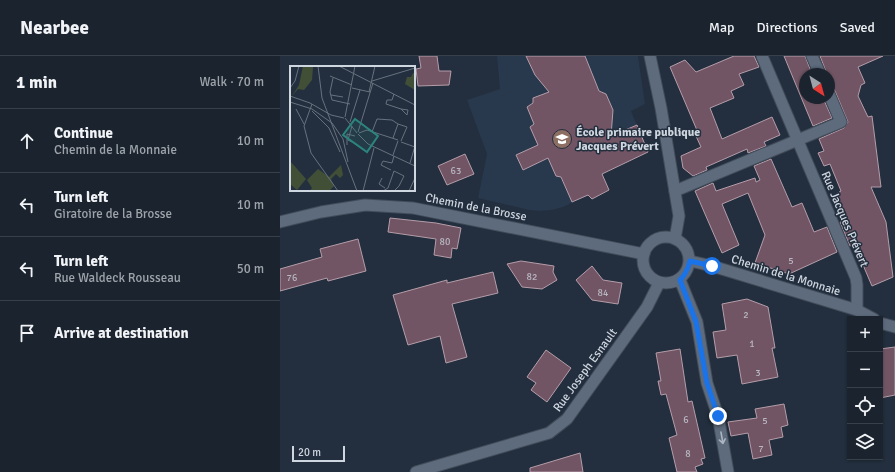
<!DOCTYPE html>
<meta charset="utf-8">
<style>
body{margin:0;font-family:Signika,sans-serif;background:#232b36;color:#f1f3f6}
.controls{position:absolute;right:12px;bottom:12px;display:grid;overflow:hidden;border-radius:0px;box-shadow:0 1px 3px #0004}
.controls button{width:36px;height:36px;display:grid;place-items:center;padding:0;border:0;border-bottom:1px solid #38404a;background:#1a232e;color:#f1f3f6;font:20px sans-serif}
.compass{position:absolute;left:519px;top:12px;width:36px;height:36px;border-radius:50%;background:#1a232e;box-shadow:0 1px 3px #0004;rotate:144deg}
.scale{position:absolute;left:12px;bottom:10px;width:53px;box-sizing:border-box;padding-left:4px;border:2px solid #ced6e0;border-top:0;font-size:11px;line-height:14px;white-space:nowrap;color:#ced6e0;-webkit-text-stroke:3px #232f3e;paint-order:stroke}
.stop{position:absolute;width:12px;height:12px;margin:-9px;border:3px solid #1a73e8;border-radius:50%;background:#fff}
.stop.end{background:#1a73e8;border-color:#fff;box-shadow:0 1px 4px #0008}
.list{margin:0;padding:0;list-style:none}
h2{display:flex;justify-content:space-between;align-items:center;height:52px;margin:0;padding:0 16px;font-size:17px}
h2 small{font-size:13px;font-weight:400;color:#9fa4aa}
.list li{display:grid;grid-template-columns:26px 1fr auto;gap:12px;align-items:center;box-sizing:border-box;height:64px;padding:0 16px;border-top:1px solid #38404a}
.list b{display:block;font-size:15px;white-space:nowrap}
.list p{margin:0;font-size:13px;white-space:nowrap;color:#9fa4aa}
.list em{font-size:13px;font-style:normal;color:#9fa4aa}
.icon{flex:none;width:22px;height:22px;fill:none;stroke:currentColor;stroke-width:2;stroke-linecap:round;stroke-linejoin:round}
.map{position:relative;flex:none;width:615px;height:416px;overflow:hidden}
header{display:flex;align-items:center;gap:24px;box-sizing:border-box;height:56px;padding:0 20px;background:#1a232e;border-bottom:1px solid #38404a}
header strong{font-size:19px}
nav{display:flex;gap:22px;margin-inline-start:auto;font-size:14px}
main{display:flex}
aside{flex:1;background:#1a232e}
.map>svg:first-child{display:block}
.built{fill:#28384d}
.building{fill:#715564;stroke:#b59da9}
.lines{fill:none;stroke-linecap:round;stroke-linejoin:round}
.minor-casing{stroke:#424c59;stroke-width:13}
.tertiary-casing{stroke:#424c59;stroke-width:13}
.minor{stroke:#5d6b7d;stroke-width:11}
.tertiary{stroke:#5d6b7d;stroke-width:11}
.oneway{stroke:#acb6c2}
.route{stroke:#1a73e8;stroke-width:5}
.labels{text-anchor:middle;stroke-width:3;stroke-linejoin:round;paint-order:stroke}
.number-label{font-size:10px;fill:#b7b6c1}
.poi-label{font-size:12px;font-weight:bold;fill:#ced6e0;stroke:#232f3e;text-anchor:start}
.street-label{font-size:12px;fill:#ced6e0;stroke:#232f3e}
.inset-road{fill:none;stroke:#67727f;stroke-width:1}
.view{fill:#2c847f;fill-opacity:0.15;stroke:#2c847f;stroke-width:2}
.inset-edge{fill:none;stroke:#ced6e0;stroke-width:2}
</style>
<header>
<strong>Nearbee</strong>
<nav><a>Map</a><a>Directions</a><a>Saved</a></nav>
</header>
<main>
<aside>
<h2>1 min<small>Walk · 70 m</small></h2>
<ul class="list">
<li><svg class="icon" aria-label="ahead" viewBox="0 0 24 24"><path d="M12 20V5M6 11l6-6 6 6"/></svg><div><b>Continue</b><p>Chemin de la Monnaie</p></div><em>10 m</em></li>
<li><svg class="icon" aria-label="left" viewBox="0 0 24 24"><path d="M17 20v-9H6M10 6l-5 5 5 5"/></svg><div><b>Turn left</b><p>Giratoire de la Brosse</p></div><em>10 m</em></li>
<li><svg class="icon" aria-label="left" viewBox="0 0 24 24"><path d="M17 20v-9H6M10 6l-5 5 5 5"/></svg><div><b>Turn left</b><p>Rue Waldeck Rousseau</p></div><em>50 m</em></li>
<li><svg class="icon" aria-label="arrive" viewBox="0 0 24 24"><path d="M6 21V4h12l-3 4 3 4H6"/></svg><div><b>Arrive at destination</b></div></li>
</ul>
</aside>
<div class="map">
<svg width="615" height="416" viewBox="0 0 615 416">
<rect width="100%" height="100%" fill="#232f3e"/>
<path class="built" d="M 217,0 L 358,0 L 365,48 L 351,55 L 368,96 L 322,118 L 329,133 L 328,135 L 313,142 L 309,138 L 283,151 L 272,154 L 260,155 L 249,154 L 198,142 L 207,98 L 187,44 L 220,33 Z"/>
<g class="building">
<path d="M 139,0 L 157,0 L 159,15 L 171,15 L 169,29 L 138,30 L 136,13 L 141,12 Z"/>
<path d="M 246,0 L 305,0 L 319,35 L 326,38 L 333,54 L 331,80 L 357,69 L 368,96 L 322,118 L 329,134 L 312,143 L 308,139 L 292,146 L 281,121 L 276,120 L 268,102 L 243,114 L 236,99 L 258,89 L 250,71 L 254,68 L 247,51 L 253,47 L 253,42 L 269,36 L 255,19 Z"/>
<path d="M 454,0 L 474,0 L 479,11 L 459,18 L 464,29 L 451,35 L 454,42 L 430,52 L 442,83 L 492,61 L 500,79 L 484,86 L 486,90 L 468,97 L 467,93 L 426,111 L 427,114 L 413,120 L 403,112 L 401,100 L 421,91 L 416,80 L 419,79 L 390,11 L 405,4 L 416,16 Z"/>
<path d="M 504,0 L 525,0 L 532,18 L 525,18 L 525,42 L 543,42 L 552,62 L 533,70 Z"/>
<path d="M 540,0 L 603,0 L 578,11 L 585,27 L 581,29 L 578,40 L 588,61 L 592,60 L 601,131 L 591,131 L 606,166 L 613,221 L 592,230 L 574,188 L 570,190 L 560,166 L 567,164 L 556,138 L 561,135 L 550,108 L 544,110 L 538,97 L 544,95 L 539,83 L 564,72 L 568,66 L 555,35 L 553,32 L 549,31 L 549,18 L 547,18 Z"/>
<path d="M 185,98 L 194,118 L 167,129 L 158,110 Z"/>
<path d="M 491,103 L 512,151 L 522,147 L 534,176 L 547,171 L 557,196 L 509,218 L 475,207 L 485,179 L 468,137 L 442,148 L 459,189 L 442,197 L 415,135 L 433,127 L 436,135 L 475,122 L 476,126 L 480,124 L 474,110 Z"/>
<path d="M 110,162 L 156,167 L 181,172 L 177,193 L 172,192 L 171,202 L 154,199 L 156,183 L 108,176 Z"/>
<path d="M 78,183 L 86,215 L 48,225 L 47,222 L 0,235 L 0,213 L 42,201 L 40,193 Z"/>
<path d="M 241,205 L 274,210 L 273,216 L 277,224 L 262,233 L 242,231 L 227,208 Z"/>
<path d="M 312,210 L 323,224 L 342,227 L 338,248 L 312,244 L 296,224 Z"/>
<path d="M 213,216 L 218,237 L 172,248 L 187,301 L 166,307 L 160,280 L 128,289 L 113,239 L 167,224 L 167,227 Z"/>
<path d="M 467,243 L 488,251 L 495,292 L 492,292 L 498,321 L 462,328 L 457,299 L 437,302 L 433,276 L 446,274 L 442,248 Z"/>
<path d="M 615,291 L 615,339 L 600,342 L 600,293 Z"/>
<path d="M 400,293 L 408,346 L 412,345 L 425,402 L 421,403 L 423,408 L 415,411 L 417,416 L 397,416 L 389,382 L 397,379 L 386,338 L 381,339 L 378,325 L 381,325 L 376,297 Z"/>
<path d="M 266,294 L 291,312 L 267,346 L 251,334 L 256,327 L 247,321 Z"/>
<path d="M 504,348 L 508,369 L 501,371 L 503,381 L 489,384 L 492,399 L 473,403 L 468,377 L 451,380 L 448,366 L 477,362 L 475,353 Z"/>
<path d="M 300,397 L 303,416 L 250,416 L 250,412 Z"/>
</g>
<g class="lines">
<g class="minor-casing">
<g id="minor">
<path d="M 370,0 L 381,52 L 399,160 L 395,183"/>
<path d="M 482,0 L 576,222 L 577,229 L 577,254"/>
<path d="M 532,0 L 540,18"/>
<path d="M 395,135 L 561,66 L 549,38"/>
<path d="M 400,224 L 417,266 L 427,327 L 438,360 L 448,416"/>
<path d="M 136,416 L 269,377 L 287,363 L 367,251 L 379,227"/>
</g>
</g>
<g class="tertiary-casing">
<g id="tertiary">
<path d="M 0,166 L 41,156 L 85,149 L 133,152 L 364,198"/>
<circle cx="386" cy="204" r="23"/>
<path d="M 410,205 L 432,210 L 577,254 L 594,263"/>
<path d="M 600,267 L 615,271"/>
</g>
</g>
<use href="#minor" class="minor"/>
<use href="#tertiary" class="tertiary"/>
</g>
<defs><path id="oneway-shaft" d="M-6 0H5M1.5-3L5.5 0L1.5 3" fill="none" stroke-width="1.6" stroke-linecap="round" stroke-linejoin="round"/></defs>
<use class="oneway" href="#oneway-shaft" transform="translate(442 382) rotate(80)"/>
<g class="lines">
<path class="route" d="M 432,210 L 410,205 C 408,213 406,218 400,224 L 416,266 L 427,327 L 438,360"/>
</g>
<defs>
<g id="school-disc" transform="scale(1)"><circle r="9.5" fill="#8d6e63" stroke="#232f3e"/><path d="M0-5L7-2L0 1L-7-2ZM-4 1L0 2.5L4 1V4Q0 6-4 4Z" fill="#fff"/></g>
</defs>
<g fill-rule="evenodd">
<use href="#school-disc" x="282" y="83"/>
</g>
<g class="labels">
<g class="number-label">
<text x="176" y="118">63</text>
<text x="165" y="189">80</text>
<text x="511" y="208">5</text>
<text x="252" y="224">82</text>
<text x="12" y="225">76</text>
<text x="323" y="240">84</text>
<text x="466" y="262">2</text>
<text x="472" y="291">1</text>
<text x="478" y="320">3</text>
<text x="406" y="367">6</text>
<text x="485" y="368">5</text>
<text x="481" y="396">7</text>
<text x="408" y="401">8</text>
</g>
<g class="poi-label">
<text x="296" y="80">École primaire publique<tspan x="296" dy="14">Jacques Prévert</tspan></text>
</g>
<g class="street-label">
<text transform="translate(196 151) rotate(11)" y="4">Chemin de la Brosse</text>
<text transform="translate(565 163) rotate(67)" y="4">Rue Jacques Prévert</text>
<text transform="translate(506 219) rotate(17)" y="4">Chemin de la Monnaie</text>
<text transform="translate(305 314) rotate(-54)" y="4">Rue Joseph Esnault</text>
</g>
</g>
<g transform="translate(10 10)">
<rect width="125" height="125" fill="#232f3e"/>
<path d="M 13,0 L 23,1 L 22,14 L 14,24 L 8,23 L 2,30 L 9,19 ZM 123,7 L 125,7 L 125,24 L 115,18 L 117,11 L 121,11 ZM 0,95 L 16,113 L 7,124 L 0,118 ZM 51,99 L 53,109 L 50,112 L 46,108 L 41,113 L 44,120 L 39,125 L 20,125 L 22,122 L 17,114 L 28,103 L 39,111 Z" fill="#424f37"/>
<path class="inset-road" d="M 28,0 L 32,32 L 67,125M 49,0 L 125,39M 40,10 L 62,19M 43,12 L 40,26 L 42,34 L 60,38M 82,15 L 125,2M 0,22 L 5,15 L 9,0M 62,22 L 80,26M 79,26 L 85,0M 104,28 L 102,34 L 97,34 L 96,38 L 111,43M 41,29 L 53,31M 0,30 L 20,37 L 41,49 L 54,52M 0,36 L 22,43 L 42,57 L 53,73 L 58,96M 22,38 L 14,60 L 21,87 L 48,125M 6,43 L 14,58M 111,43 L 117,49 L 118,44 L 111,43M 22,45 L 39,62 L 50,86M 55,51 L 65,0M 55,52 L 67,67M 60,56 L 70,24M 62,60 L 58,74 L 62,76M 68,66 L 83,17M 82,66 L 87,53 L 102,54 L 108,58M 69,67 L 77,64 L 108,74M 68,68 L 78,78 L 125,100M 103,72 L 108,58 L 117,61 L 111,75M 111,76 L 125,81M 57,79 L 57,68 L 65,70M 103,89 L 108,75M 120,97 L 125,80M 101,104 L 91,99 L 93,95 L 102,97 L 104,90M 92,112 L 89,118 L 95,122M 73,125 L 84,82M 93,125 L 98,122 L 104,105 L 114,110 L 109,120 L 104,125M 119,125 L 125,112"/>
<path class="view" d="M 65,53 L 88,70 L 77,86 L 53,69 Z"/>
<rect width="125" height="125" class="inset-edge"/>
</g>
</svg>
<div class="controls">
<button>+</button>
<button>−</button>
<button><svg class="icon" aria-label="locate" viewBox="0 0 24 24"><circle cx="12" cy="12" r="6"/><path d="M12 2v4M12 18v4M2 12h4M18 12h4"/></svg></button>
<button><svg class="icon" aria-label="layers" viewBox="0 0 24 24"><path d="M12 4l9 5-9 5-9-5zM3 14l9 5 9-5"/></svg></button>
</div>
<svg class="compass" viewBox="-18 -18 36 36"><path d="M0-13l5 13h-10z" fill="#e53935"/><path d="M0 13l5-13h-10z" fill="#9fa4aa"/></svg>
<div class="scale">20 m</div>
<div class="stop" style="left:432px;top:210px"></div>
<div class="stop end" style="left:438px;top:360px"></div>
</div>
</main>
